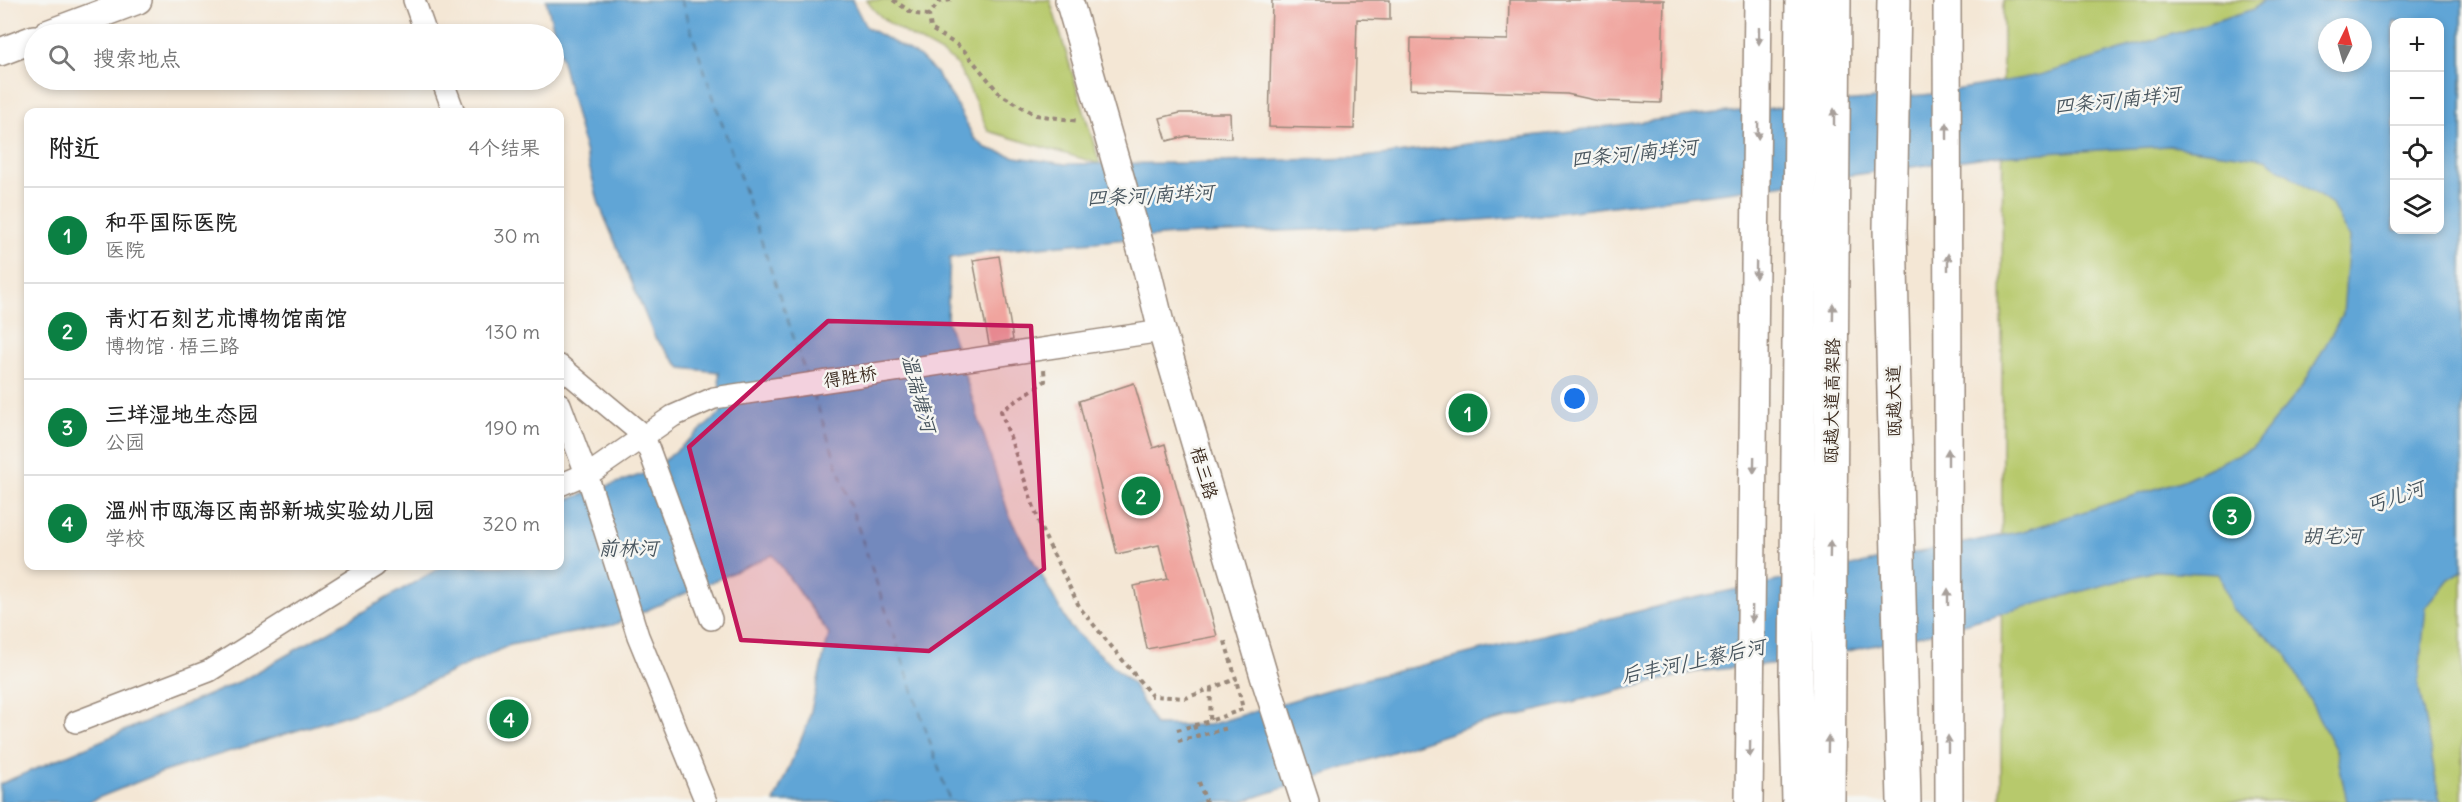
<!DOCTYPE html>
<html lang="zh">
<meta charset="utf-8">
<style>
body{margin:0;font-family:Delius,"LXGW WenKai TC",sans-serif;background:#f6f6f6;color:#222}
.controls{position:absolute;right:18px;top:18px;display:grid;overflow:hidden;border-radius:12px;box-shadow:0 3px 9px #0003}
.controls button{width:54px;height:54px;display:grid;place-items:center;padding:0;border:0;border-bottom:2px solid #e0e0e0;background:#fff;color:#222;font:30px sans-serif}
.compass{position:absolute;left:2318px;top:18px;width:54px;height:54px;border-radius:50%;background:#fff;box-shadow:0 3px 9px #0003;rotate:5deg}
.you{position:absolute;left:1575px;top:399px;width:21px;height:21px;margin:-15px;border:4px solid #fff;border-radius:50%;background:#1a73e8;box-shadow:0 0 0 9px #1a73e833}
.badge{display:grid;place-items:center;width:39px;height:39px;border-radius:50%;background:#0b8043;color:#fff;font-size:20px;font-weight:700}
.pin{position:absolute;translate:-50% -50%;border:3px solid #fff;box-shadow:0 2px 6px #0006}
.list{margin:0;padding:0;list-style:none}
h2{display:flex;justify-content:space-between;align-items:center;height:78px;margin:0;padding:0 24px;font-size:26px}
h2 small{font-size:20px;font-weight:400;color:#767676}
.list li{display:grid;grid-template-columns:39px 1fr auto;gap:18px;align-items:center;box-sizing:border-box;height:96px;padding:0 24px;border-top:2px solid #e0e0e0}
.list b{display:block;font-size:22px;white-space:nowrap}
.list p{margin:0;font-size:20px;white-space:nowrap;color:#767676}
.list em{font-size:20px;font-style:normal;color:#767676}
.icon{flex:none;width:33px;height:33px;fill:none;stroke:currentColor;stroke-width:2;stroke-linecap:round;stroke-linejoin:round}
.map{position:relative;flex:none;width:2462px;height:802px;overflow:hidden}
.search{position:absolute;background:#fff;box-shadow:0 3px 9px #0003;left:24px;top:24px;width:540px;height:66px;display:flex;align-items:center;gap:15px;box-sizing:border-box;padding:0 21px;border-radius:33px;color:#767676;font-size:22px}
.panel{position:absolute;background:#fff;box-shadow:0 3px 9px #0003;left:24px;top:108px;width:540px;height:462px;border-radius:12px}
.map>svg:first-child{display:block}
.green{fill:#b7c96c;stroke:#797a45;stroke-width:1.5;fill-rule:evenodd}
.water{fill:#61a5d6;stroke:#4e687a;stroke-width:1.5;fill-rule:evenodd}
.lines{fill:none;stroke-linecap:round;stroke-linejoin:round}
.ferry{stroke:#48555e;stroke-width:1.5;stroke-dasharray:8 6;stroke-linecap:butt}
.building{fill:#f0a49e}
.minor-casing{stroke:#98887a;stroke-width:24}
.tertiary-casing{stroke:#98887a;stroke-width:30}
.trunk-casing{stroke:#98887a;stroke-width:36}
.path{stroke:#98887a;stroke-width:4;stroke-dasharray:4.5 4.5;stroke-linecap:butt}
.minor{stroke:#fff;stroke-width:21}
.tertiary{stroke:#fff;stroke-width:27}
.trunk{stroke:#fff;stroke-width:33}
.oneway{fill:#a79f9a}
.marked{fill:#c2185b;fill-opacity:0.2;stroke:#c2185b;stroke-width:4.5;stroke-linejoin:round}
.labels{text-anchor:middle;stroke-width:5;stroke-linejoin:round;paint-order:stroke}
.street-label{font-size:18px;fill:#3b2a1e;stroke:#f6f6f2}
.water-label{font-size:20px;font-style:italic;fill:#48555e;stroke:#f6f6f2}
</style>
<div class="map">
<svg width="2462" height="802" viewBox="0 0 2462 802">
<rect width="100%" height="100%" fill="#f6f6f2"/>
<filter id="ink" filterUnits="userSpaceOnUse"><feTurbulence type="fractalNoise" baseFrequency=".0167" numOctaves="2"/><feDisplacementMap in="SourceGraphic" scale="12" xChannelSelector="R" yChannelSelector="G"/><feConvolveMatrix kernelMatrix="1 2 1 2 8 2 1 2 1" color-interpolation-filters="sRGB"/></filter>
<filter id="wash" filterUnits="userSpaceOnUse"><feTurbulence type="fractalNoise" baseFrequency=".008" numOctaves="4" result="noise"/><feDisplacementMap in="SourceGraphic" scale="24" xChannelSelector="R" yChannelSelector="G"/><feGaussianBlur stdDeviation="1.35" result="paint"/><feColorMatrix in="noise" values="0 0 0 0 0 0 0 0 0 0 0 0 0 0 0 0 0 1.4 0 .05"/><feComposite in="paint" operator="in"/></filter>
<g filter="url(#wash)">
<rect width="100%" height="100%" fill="#f4e7d5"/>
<g class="green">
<path d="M 867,0 L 1050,0 L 1100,164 L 988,131 C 982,117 962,68 953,61 C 929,43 881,27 867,0 Z"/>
<path d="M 2003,0 L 2462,0 L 2462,802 L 2001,802 ZM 2394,22 L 2440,22 L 2440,230 L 2394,230 ZM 2327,27 L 2363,27 L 2363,63 L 2327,63 Z"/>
</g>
<path class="water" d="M 546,0 L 852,0 L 866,27 L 920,57 L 936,73 L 954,100 L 974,138 L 986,148 L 1016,157 L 1065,164 L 1181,163 L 1357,158 L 1696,115 L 1933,94 L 2040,75 L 2254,9 L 2264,0 L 2462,0 L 2462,571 L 2449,579 L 2426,608 L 2418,683 L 2440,802 L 2347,802 L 2337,753 L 2285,652 L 2232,609 L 2219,574 L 2155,571 L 1927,634 L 1806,660 L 1695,672 L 1462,729 L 1241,802 L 774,802 L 808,723 L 829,634 L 773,555 L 613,625 L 510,645 L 379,705 L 160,773 L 88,802 L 0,802 L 0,784 L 243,680 L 443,566 L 560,566 L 560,502 L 652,471 L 721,413 L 719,372 L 681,368 L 655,338 L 599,204 ZM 2394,22 L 2440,22 L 2440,230 L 2394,230 ZM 2327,27 L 2363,27 L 2363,63 L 2327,63 ZM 2170,146 L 2266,159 L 2332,205 L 2349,238 L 2343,314 L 2303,385 L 2252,448 L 2183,480 L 2023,531 L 1684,600 L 1357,681 L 1209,725 L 1155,725 L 1133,684 L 1070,627 L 1010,518 L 947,319 L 950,258 L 994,251 L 1173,235 L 1387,227 L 1532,216 L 1735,191 L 1993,156 Z"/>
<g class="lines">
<g class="ferry">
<path d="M 681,0 L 806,375"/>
<path d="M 813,393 L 950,802"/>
</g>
</g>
<g id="blocks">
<g class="building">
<path d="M 1272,0 L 1390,0 L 1390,20 L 1357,19 L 1354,129 L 1269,127 Z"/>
<path d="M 1509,0 L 1664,0 L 1661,103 L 1599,101 L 1567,94 L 1410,89 L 1411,38 L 1508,40 Z"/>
<path d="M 1180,113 L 1230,113 L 1231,138 L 1187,136 L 1167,141 L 1160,118 Z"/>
<path d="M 999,256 L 1013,340 L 989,344 L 973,260 Z"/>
<path d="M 1134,383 L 1153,448 L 1165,444 L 1217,636 L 1147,649 L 1134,586 L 1168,579 L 1159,545 L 1117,554 L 1079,401 Z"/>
</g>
</g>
</g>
<g filter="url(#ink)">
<use href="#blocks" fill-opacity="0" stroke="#98887a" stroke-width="1.5"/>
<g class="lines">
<g class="minor-casing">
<g id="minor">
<path d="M 414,0 L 426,34"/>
<path d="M 442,80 L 454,112"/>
<path d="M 560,366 L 644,436 L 711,619"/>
<path d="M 560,404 L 590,484 L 638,636 L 706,802"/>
<path d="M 560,485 L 595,470 L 673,416 L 714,398 L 1162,331"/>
<path d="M 76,722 L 209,671 L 375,566"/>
</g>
</g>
<g class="tertiary-casing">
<g id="tertiary">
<path d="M 1069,0 L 1147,270 L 1162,331 L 1264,676 L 1305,802"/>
<path d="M 1947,0 L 1949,802"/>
<path d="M 47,34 L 138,0"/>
<path d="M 0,52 L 34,39"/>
<path d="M 1749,802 L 1758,0"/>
</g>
</g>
<g class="trunk-casing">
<g id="trunk">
<path d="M 1894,0 L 1890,228 L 1904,802"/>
<path d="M 1799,802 L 1796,681 L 1802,0"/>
<path d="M 1828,802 L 1834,0"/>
</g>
</g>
<g class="path">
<path d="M 893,0 L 914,14 L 929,15"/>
<path d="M 951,0 L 939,2 L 929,15 L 931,29 L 962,48 L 1000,94 L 1036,115 L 1079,121"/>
<path d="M 1044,370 L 1045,381 L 1001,411 L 1042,531 L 1080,608 L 1152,696 L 1186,698 L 1236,679 L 1224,638"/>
<path d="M 1211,688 L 1210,721 L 1243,709 L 1236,679"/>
<path d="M 1194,725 L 1198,737"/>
<path d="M 1177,730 L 1210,721"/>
<path d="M 1178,741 L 1228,728"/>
<path d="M 1199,782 L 1206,802"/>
</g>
<use href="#minor" class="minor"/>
<use href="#tertiary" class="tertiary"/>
<use href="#trunk" class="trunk"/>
</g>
<defs><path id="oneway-solid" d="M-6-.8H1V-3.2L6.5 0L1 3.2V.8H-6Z" transform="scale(1.5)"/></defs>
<g class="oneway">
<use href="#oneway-solid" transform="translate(1759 36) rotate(90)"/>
<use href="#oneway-solid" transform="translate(1834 117) rotate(-90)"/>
<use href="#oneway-solid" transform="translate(1758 131) rotate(91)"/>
<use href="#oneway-solid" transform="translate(1947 131) rotate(-90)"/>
<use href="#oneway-solid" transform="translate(1948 262) rotate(-90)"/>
<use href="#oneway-solid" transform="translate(1756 270) rotate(91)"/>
<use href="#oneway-solid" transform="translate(1833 312) rotate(-89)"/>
<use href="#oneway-solid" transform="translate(1948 457) rotate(-90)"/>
<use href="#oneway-solid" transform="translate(1754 465) rotate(91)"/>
<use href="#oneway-solid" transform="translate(1830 549) rotate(-89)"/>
<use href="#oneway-solid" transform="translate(1948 597) rotate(-90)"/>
<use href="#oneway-solid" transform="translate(1752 614) rotate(91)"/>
<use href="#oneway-solid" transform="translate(1828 744) rotate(-89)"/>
<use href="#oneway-solid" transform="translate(1948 744) rotate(-90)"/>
<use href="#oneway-solid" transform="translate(1750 749) rotate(91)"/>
</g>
</g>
<path class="marked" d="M 828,321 L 1031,326 L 1044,569 L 929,651 L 741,640 L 689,447 Z"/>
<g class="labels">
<g class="street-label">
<text transform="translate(850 377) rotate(-9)" y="6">得胜桥</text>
<text transform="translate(1832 401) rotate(-89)" y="6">瓯越大道高架路</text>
<text transform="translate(1894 401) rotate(-91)" y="6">瓯越大道</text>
<text transform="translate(1204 473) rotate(74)" y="6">梧三路</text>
</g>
<g class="water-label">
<text transform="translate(2117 100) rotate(-6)" y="7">四条河/南垟河</text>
<text transform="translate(1634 153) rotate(-6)" y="7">四条河/南垟河</text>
<text transform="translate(1150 195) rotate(-3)" y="7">四条河/南垟河</text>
<text transform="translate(919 393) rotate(75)" y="7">温瑞塘河</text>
<text transform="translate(2395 497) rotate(-19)" y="7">丐儿河</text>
<text x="2332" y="543">胡宅河</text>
<text x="628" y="555">前林河</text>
<text transform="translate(1693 661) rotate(-12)" y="7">后丰河/上蔡后河</text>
</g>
</g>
</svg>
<div class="controls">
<button>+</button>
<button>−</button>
<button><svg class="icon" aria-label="locate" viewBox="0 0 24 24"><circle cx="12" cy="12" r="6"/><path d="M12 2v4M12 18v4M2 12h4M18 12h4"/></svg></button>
<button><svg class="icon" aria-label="layers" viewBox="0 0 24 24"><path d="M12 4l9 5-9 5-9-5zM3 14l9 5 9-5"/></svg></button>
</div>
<svg class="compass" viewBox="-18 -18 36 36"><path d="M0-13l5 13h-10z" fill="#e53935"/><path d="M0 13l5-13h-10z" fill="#767676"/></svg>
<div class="you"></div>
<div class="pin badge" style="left:1468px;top:413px">1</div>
<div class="pin badge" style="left:1141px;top:496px">2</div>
<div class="pin badge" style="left:2232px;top:516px">3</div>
<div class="pin badge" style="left:509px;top:719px">4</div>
<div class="search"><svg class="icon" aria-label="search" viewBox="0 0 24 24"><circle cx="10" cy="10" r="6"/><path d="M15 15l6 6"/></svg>搜索地点</div>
<section class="panel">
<h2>附近<small>4个结果</small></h2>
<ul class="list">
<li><span class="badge">1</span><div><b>和平国际医院</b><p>医院</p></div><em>30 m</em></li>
<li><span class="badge">2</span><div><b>青灯石刻艺术博物馆南馆</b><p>博物馆 · 梧三路</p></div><em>130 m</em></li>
<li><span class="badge">3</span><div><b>三垟湿地生态园</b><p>公园</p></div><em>190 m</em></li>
<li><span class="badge">4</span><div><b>温州市瓯海区南部新城实验幼儿园</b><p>学校</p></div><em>320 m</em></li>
</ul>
</section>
</div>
